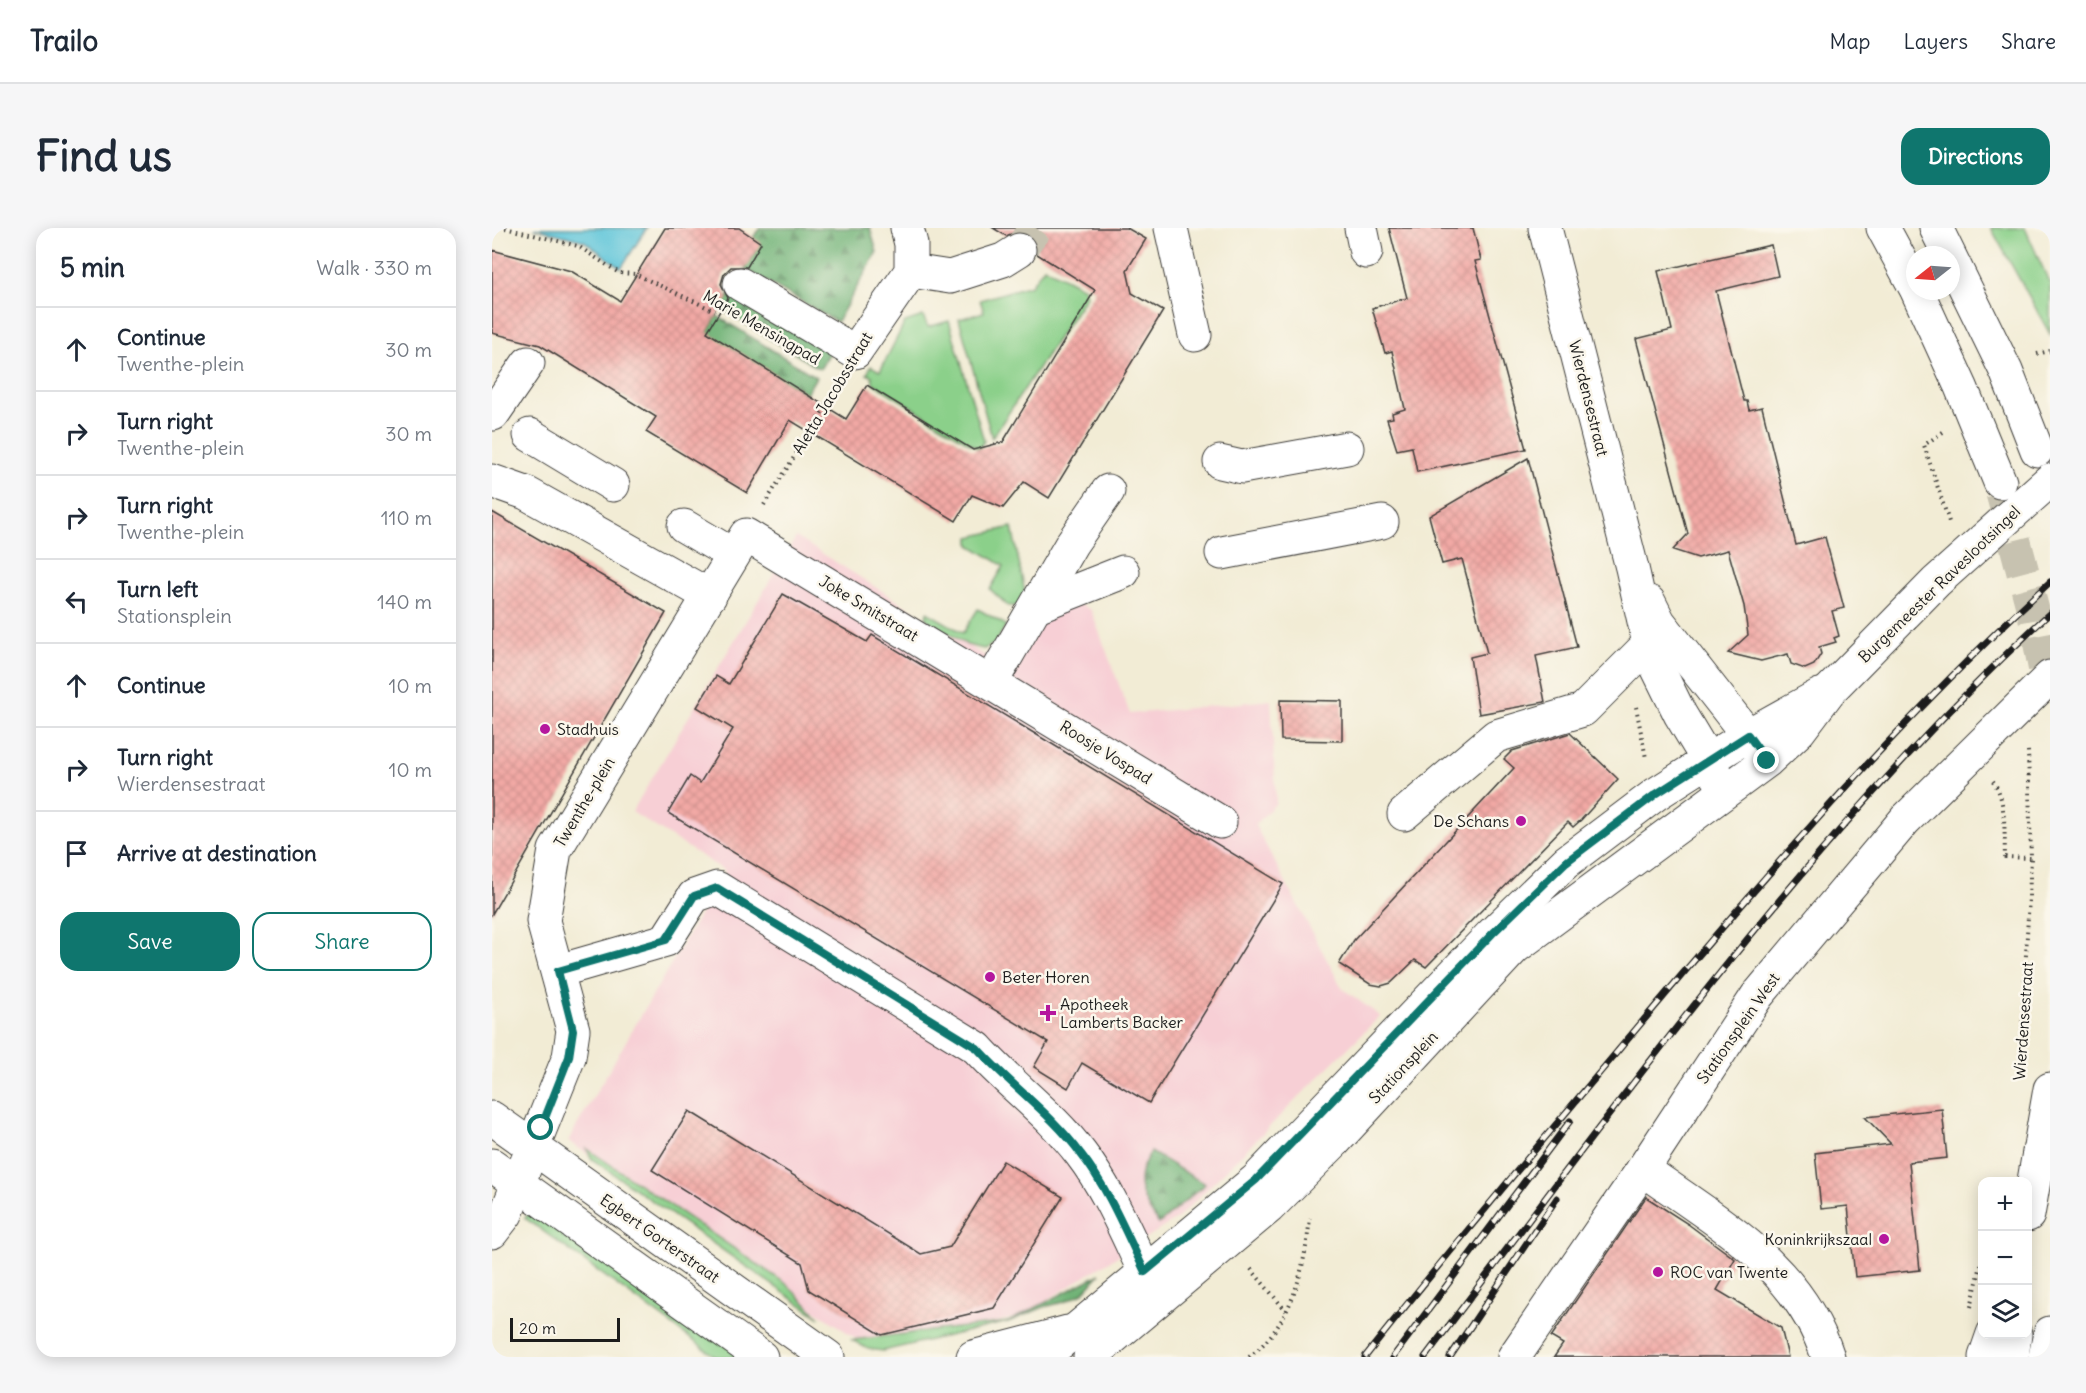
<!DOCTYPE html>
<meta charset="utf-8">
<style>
body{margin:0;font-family:Delius,sans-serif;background:#f6f6f7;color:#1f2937}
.controls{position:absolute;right:18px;bottom:18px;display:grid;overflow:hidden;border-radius:12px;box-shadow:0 3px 15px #0003}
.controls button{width:54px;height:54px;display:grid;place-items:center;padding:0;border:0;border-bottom:2px solid #e0e1e3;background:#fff;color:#1f2937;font:30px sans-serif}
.compass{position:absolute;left:1414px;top:18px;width:54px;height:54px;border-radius:50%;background:#fff;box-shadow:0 3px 15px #0003;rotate:253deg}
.scale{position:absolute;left:18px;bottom:15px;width:110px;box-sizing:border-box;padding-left:6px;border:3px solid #1c1c1c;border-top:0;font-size:16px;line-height:21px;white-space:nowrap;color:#1c1c1c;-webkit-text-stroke:4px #fbf7ec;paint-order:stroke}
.stop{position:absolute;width:18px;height:18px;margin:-14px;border:4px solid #0f766e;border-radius:50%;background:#fff}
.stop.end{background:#0f766e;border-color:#fff;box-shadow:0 2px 6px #0008}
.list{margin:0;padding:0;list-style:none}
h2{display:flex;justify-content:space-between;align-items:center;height:78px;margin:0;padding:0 24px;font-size:26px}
h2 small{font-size:20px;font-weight:400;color:#747a83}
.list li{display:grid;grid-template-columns:39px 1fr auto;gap:18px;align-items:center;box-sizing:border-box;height:84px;padding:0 24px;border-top:2px solid #e0e1e3}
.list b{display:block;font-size:22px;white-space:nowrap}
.list p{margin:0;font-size:20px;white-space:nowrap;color:#747a83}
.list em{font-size:20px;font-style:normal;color:#747a83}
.actions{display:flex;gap:12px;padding:18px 24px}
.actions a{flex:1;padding:14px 0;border:2px solid #0f766e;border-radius:18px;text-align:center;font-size:21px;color:#0f766e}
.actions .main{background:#0f766e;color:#fff}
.icon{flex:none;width:33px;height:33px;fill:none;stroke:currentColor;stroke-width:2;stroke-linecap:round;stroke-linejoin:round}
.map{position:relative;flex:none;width:1558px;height:1129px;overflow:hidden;border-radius:18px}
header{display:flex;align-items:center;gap:36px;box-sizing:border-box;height:84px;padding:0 30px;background:#fff;border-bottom:2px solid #e0e1e3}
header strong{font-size:28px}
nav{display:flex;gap:33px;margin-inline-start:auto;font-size:21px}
.intro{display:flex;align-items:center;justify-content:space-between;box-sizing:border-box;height:144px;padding:0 36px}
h1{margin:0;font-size:42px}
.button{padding:15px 27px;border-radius:18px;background:#0f766e;color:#fff;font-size:21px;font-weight:700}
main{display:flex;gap:36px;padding:0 36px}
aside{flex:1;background:#fff;border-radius:18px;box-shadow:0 3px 15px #0003}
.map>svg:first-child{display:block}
.built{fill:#f7cfd5}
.green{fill:#8bd08a;stroke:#547653;stroke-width:1.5}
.forest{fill:url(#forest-firs);stroke:#466749;stroke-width:1.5}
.water{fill:#5dc5d9;stroke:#3c707a;stroke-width:1.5}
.building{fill:url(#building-cross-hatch)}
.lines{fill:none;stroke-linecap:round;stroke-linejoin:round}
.minor-tunnel{stroke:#c7c2b0;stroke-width:33;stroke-dasharray:33 16;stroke-linecap:butt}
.major-tunnel{stroke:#c7c2b0;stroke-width:33;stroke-dasharray:33 16;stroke-linecap:butt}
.minor-casing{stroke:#3c3b38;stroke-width:35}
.major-casing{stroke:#3c3b38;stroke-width:35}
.path{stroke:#3c3b38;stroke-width:4;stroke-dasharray:1.5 4.5;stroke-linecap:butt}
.minor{stroke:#fff;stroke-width:33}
.major{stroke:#fff;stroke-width:33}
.rail-casing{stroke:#1c1c1c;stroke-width:7}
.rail{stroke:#fbf7ec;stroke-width:4.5;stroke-dasharray:14;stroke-linecap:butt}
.route{stroke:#0f766e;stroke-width:8}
.poi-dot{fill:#b5179e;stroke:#fbf7ec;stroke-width:2}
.labels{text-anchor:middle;stroke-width:5;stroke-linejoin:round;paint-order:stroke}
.street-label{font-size:16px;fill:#1c1c1c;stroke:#fbf7ec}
.poi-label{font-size:16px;fill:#1c1c1c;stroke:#fbf7ec;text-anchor:start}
</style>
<header>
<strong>Trailo</strong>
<nav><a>Map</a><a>Layers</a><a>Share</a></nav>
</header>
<div class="intro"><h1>Find us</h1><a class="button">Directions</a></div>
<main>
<aside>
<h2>5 min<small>Walk · 330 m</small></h2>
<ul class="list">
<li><svg class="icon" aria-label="ahead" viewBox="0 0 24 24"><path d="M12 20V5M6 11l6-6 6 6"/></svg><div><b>Continue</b><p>Twenthe-plein</p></div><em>30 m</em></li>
<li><svg class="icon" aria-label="right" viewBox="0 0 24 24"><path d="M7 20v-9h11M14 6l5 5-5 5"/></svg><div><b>Turn right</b><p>Twenthe-plein</p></div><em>30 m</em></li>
<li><svg class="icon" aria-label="right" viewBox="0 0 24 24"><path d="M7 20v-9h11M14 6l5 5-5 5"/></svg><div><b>Turn right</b><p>Twenthe-plein</p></div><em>110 m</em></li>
<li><svg class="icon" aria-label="left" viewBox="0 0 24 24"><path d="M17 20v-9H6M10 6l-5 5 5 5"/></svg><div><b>Turn left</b><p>Stationsplein</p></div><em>140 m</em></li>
<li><svg class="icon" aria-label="ahead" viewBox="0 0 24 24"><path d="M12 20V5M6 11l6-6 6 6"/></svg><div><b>Continue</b></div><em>10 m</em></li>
<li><svg class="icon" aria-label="right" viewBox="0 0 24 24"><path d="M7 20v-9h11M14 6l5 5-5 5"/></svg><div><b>Turn right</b><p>Wierdensestraat</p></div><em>10 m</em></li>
<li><svg class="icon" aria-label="arrive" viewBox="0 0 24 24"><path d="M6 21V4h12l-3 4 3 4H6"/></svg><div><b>Arrive at destination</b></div></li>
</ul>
<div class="actions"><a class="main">Save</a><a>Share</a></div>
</aside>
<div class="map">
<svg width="1558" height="1129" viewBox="0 0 1558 1129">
<defs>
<pattern id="forest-firs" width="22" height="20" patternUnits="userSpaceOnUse" patternTransform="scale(1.5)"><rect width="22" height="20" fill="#70b276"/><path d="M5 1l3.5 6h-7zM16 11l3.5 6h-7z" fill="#5b9060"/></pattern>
<pattern id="building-cross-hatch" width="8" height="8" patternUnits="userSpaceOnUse" patternTransform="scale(1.5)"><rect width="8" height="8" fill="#f2a9a5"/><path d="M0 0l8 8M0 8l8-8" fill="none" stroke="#cf918d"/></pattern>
</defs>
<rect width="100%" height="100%" fill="#fbf7ec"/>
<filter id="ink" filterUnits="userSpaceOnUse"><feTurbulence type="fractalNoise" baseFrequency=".0167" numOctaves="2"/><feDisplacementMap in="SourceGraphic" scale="12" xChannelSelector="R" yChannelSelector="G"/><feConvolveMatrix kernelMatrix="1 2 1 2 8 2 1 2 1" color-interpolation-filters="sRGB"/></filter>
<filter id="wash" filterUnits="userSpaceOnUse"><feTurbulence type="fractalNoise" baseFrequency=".008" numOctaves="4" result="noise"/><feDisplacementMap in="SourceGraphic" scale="24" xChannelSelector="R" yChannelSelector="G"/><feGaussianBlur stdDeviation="1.35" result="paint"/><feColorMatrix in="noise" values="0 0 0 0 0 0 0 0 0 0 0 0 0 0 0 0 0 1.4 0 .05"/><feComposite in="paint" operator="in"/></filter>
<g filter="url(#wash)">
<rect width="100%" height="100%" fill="#f2ecd5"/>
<path class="built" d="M 304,309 L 493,428 L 548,355 L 599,382 L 638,486 L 779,472 L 784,575 L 763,597 L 850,760 L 888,788 L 686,990 L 530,1088 L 381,1122 L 76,913 L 233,643 L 140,584 Z"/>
<g class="green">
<path d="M 1499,0 L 1533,0 L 1558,56 L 1558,106 Z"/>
<path d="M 552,39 L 592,60 L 594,68 L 500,210 L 467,91 L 492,84 L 488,72 L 539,57 Z"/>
<path d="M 431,88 L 436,99 L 457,93 L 492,213 L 487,221 L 381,155 L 380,148 L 375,146 L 379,138 L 388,143 L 413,94 Z"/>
<path d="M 520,299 L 533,365 L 529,378 L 516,378 L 498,361 L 512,338 L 478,317 L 478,309 Z"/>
<path d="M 486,381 L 514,397 L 504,415 L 492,421 L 475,417 L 434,391 L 435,384 L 471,405 Z"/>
<path d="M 94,920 L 296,1057 L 328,1090 L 100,931 Z"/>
<path d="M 42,978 L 251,1129 L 224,1129 L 33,990 Z"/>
<path d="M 516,1094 L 391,1123 L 376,1121 L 360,1112 Z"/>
</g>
<g class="forest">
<path d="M 268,0 L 378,0 L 385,24 L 345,94 L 253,41 L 264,24 L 255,18 Z"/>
<path d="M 239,64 L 339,123 L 328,141 L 229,81 Z"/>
<path d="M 225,88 L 324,149 L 314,166 L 215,105 Z"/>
<path d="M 659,924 L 713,956 L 667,996 C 649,971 639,951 659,924 Z"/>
<path d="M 608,1046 L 591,1065 L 572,1074 L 552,1079 L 516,1094 Z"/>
</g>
<path class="water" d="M 42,0 L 155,0 L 129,40 L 92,13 Z"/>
<g id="blocks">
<g class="building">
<path d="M 173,0 L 247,0 L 269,15 L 255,39 L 239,39 L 232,46 L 229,56 L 236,70 L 215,104 L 354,191 L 375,157 L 481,222 L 511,214 L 603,62 L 545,26 L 543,13 L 536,6 L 526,3 L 514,8 L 501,0 L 635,0 L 654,11 L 635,42 L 640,65 L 671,83 L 557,270 L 532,254 L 511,280 L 480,267 L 464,293 L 298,192 L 255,265 L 154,204 L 164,189 L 48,117 L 0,105 L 0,22 L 79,43 L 128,73 Z"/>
<path d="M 897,0 L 981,0 L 989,32 L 983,33 L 1034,221 L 925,244 L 920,219 L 905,222 L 895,191 L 901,190 L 900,185 L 913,181 L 900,123 L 893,125 L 880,80 L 915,70 Z"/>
<path d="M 1279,17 L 1286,48 L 1224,63 L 1252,173 L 1255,173 L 1257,182 L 1270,179 L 1304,317 L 1333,309 L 1352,380 L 1340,383 L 1347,408 L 1342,410 L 1344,414 L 1327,419 L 1329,426 L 1322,437 L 1313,441 L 1299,436 L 1296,426 L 1269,433 L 1236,425 L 1256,407 L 1252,378 L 1236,322 L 1206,330 L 1181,322 L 1196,306 L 1144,111 L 1180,102 L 1166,43 Z"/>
<path d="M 1036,230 L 1085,419 L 1044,428 L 1053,474 L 987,486 L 978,429 L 995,425 L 970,331 L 950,336 L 937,288 Z"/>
<path d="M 0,284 L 174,385 L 0,686 Z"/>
<path d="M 291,366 L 375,414 L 380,407 L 791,656 L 657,875 L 590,835 L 576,860 L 542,839 L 556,814 L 176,585 L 198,548 L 208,555 L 241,501 L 205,479 L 224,448 L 237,456 Z"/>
<path d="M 788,472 L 850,473 L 850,513 L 789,512 Z"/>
<path d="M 1078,505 L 1126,551 L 1089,592 L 1081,599 L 1076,594 L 934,739 L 923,732 L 899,755 L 889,758 L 878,756 L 847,736 L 862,712 L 1022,540 L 1012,531 L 1020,523 Z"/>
<path d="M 1450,881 L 1455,930 L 1417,934 L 1428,1042 L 1363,1049 L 1356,978 L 1329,981 L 1323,925 L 1399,916 L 1373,889 Z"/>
<path d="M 197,883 L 429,1026 L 458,1019 L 511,933 L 571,969 L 502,1080 L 390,1107 L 317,1062 L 310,1035 L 160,942 Z"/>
<path d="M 1154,969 L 1196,996 L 1243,1031 L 1225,1062 L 1289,1100 L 1296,1129 L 1062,1129 L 1071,1116 L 1059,1109 Z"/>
</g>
</g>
</g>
<g filter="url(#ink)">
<use href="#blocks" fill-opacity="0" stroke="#3c3b38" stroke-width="1.5"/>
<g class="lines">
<path class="minor-tunnel" d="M 527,22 L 544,0"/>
<path class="major-tunnel" d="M 1510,265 L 1542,386 L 1558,469"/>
<g class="minor-casing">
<g id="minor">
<path d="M 679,0 L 703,107"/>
<path d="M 869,0 L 874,24"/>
<path d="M 419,43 L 458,49 L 511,32 L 527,22"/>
<path d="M 248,56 L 363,124 L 419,43 L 419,16 L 415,0"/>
<path d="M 1,186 L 36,135"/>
<path d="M 38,207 L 121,257"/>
<path d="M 728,234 L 750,239 L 855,220"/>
<path d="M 0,253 L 34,265 L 218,368"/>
<path d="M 192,298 L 241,327"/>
<path d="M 730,325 L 890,294"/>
<path d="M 545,378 L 631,344"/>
<path d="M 500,453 L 580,315 L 616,263"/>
<path d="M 912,586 L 1004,508 L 1091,482 L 1157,416"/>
<path d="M 66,743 L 174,712 L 202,668 L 225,660 L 485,820 C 518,857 560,887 589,926 C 616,961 634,1005 653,1044"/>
<path d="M 1151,941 C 1226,995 1306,1037 1336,1129"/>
<path d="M 0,1004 L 14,986 L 77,829 L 81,802 L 51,693 L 63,622 L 254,307 L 728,594"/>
<path d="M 1022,1129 L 1151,941 L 1265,768 L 1413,592 L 1558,449"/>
<path d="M 1520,1129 L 1523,1106"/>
</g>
</g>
<g class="major-casing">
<g id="major">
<path d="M 1053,0 L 1140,340 L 1160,429 L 1188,486 L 1227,551"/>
<path d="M 1391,0 L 1423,59"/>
<path d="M 1444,0 L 1514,143 L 1545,222"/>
<path d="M 1425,63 L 1469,159 L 1508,254"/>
<path d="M 1157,374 L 1167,394 L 1269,524"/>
<path d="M 0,890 L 336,1129"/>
<path d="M 0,937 L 269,1129"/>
<path d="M 1536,987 L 1558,861"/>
<path d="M 481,1129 L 576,1104"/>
<path d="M 551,1129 L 764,952 L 1000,706 L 1074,634 L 1164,566 L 1256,507 L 1328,467"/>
<path d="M 598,1129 L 777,979 L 842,914 L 1022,720 L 1275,533 L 1307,503 L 1338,462 L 1444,354 L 1558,252"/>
<path d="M 1493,1129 L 1501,1106"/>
<path d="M 1553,1129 L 1558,1105"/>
</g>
</g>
<g class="path">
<path d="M 13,0 L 86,18 L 127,45 L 143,46 L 223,83"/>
<path d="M 1545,126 L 1558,123"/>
<path d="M 1451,204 L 1432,217 L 1458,297"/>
<path d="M 272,277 L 349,154"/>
<path d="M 1144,479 L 1154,530"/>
<path d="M 1501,553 C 1515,572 1512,606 1513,629 L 1539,630"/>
<path d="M 1528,842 L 1539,630 L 1536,522"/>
<path d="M 759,1041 L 794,1083"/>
<path d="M 1479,1079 L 1490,1033"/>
<path d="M 757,1129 C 801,1095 812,1042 818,990"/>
</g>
<use href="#minor" class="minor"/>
<use href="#major" class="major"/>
<g class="rail-casing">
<g id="rail">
<path d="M 873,1129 C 958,1021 1047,917 1135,812 C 1269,652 1404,495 1558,354"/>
<path d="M 901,1129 L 1078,893"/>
<path d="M 933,1129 C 1130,871 1319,605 1558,385"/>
<path d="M 958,1129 L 1065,970"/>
</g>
</g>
<use href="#rail" class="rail"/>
</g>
</g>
<g class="lines" filter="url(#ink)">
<path class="route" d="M 49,900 L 77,829 L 81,802 L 66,743 L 174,712 L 202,668 L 225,660 L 485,820 C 518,857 560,886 589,926 C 616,960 634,1005 653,1044 L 764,952 L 1000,706 L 1074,634 L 1164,566 L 1256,507 L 1275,533"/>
</g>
<g class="poi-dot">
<circle cx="53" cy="501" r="6"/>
<circle cx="1029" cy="593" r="6"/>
<circle cx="498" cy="749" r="6"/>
<path d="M553 776h6v6h6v6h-6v6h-6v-6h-6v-6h6z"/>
<circle cx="1392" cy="1011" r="6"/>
<circle cx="1166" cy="1044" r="6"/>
</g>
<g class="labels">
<g class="street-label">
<text transform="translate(270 99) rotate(30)" y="6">Marie Mensingpad</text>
<text transform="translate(340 165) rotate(-59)" y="6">Aletta Jacobsstraat</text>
<text transform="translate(1097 170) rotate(76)" y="6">Wierdensestraat</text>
<text transform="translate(1447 356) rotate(-44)" y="6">Burgemeester Raveslootsingel</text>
<text transform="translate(377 380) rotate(31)" y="6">Joke Smitstraat</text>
<text transform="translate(614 524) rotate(32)" y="6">Roosje Vospad</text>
<text transform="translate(92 574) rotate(-59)" y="6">Twenthe-plein</text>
<text transform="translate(1531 793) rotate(-86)" y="6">Wierdensestraat</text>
<text transform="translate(1246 800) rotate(-55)" y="6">Stationsplein West</text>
<text transform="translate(911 839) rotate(-47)" y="6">Stationsplein</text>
<text transform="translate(168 1010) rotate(35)" y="6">Egbert Gorterstraat</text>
</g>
<g class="poi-label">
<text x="65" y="507">Stadhuis</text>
<text x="1017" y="599" text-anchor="end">De Schans</text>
<text x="510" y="755">Beter Horen</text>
<text x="568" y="782">Apotheek<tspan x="568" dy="18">Lamberts Backer</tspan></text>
<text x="1380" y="1017" text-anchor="end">Koninkrijkszaal</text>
<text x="1178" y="1050">ROC van Twente</text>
</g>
</g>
</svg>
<div class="controls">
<button>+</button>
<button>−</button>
<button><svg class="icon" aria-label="layers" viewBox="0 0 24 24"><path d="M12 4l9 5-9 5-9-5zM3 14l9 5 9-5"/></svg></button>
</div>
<svg class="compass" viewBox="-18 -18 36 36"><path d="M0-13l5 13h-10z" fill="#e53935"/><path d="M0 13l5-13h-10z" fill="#747a83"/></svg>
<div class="scale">20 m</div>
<div class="stop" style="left:49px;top:900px"></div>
<div class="stop end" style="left:1275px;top:533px"></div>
</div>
</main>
